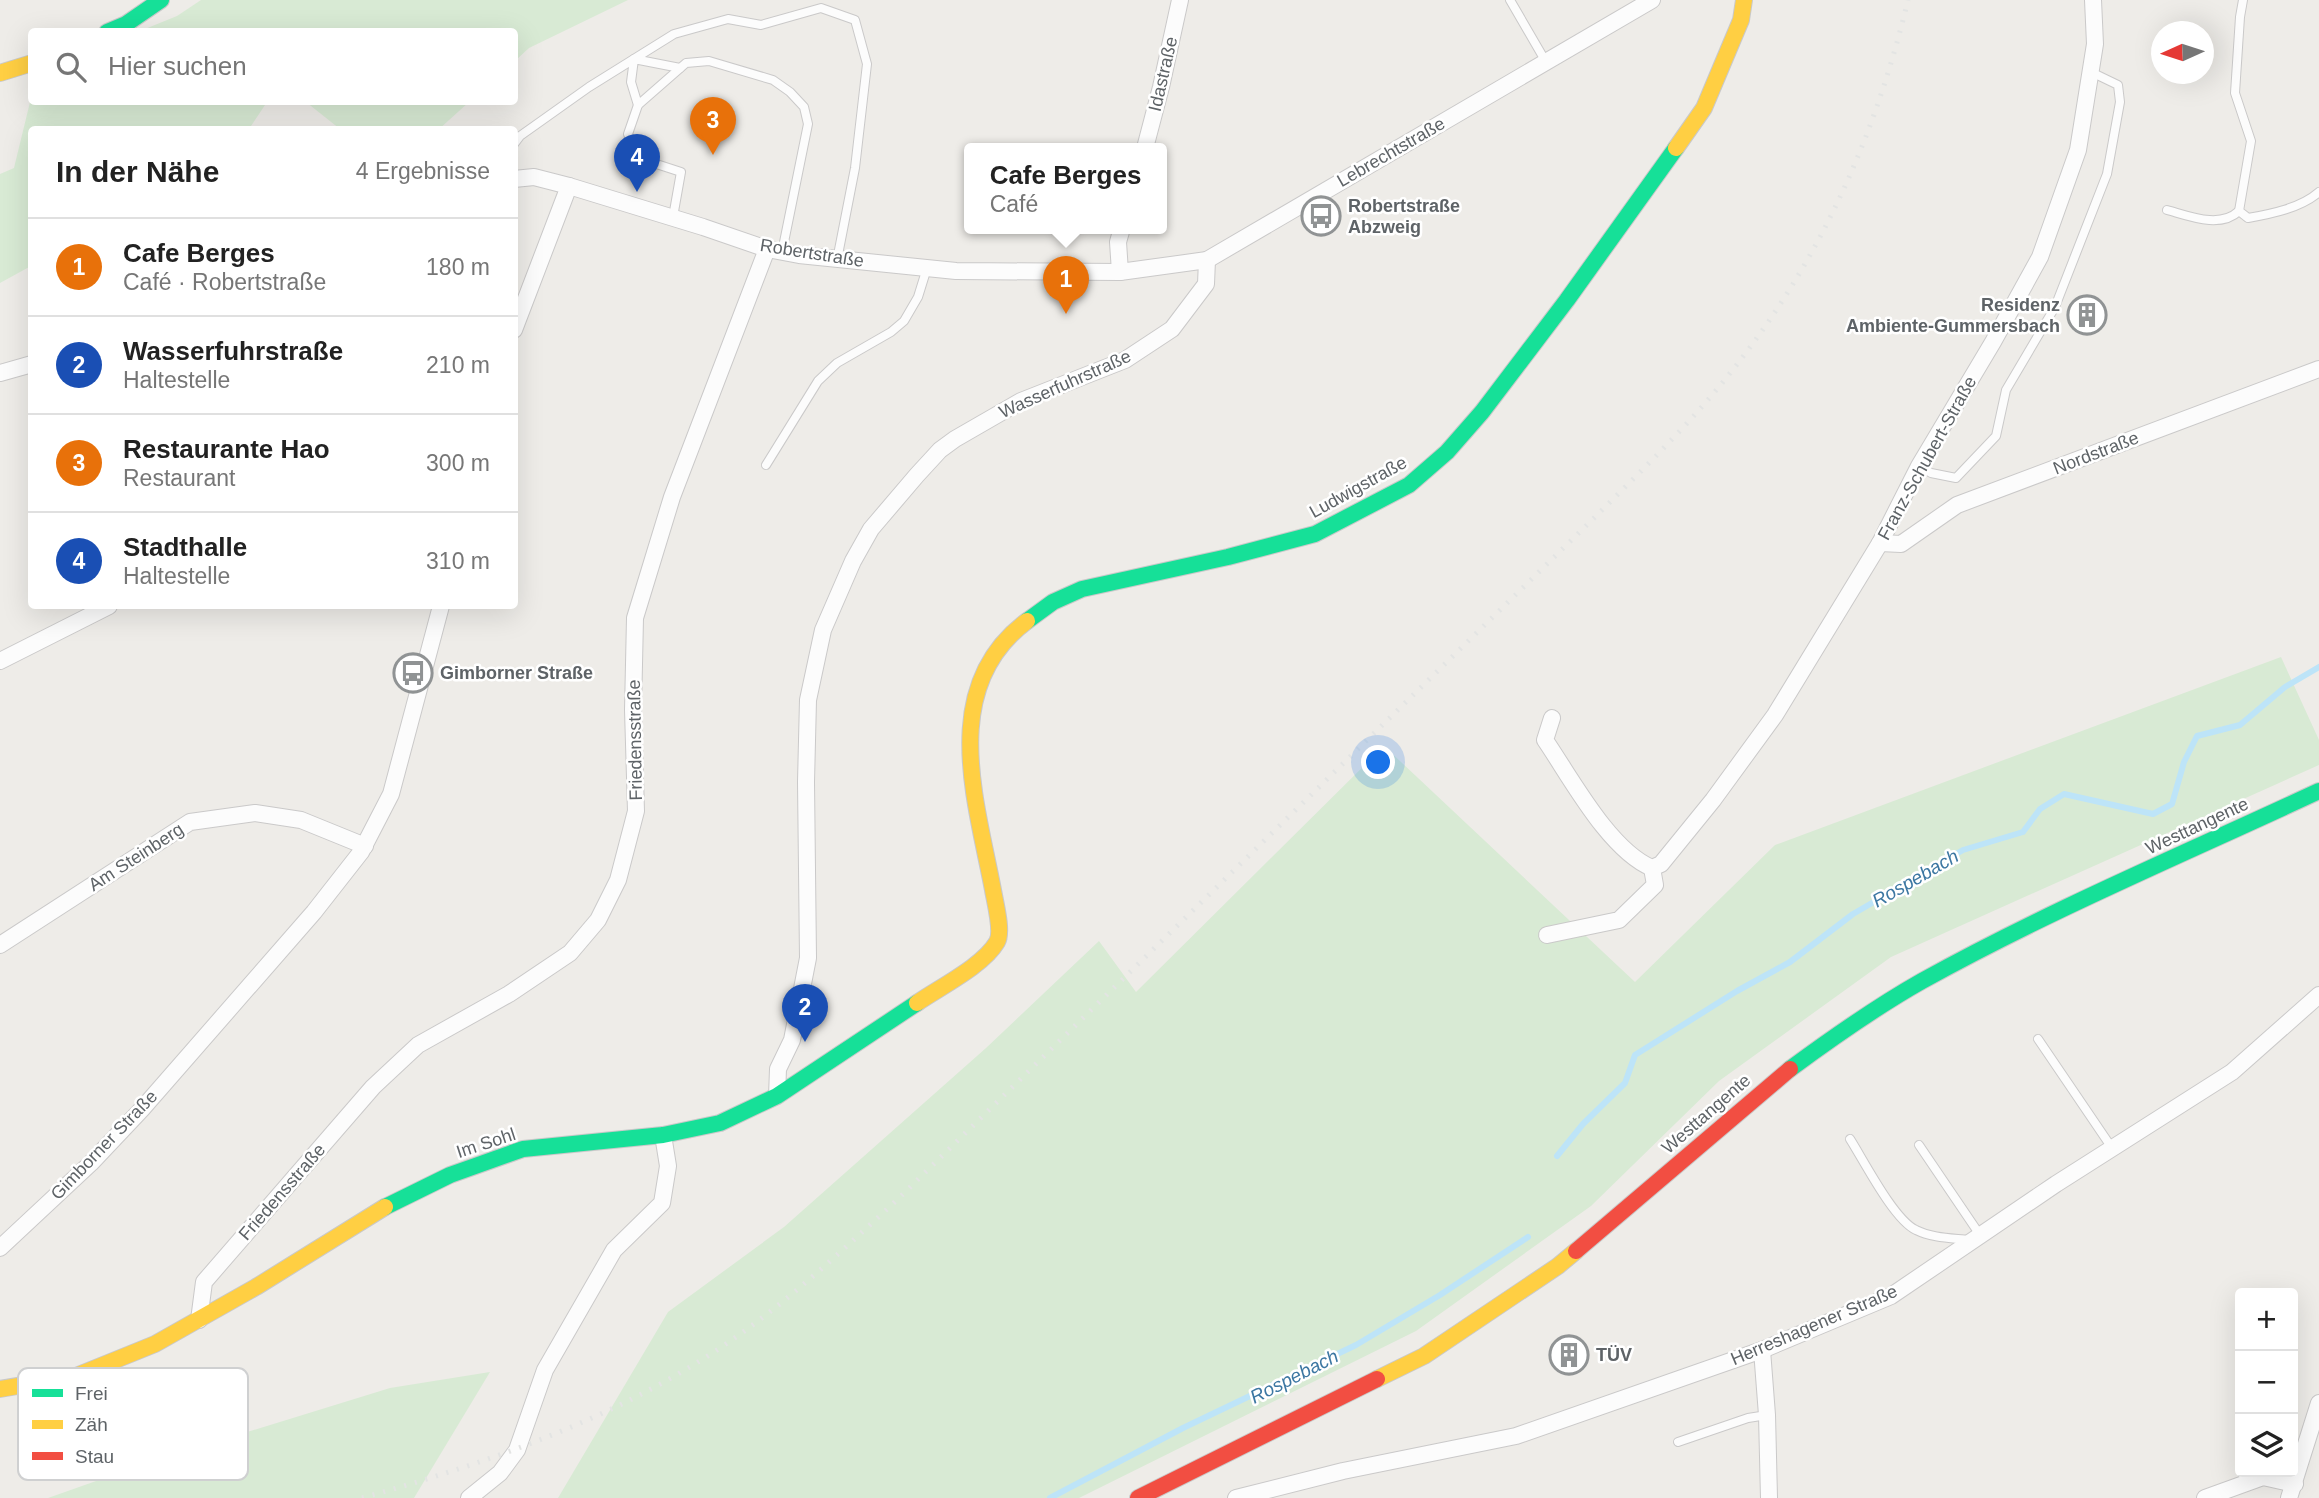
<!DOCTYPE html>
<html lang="de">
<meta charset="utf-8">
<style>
body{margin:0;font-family:Helvetica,sans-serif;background:#f6f6f6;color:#222}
.controls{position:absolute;right:21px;bottom:21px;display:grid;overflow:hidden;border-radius:7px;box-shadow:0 7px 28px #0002}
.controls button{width:63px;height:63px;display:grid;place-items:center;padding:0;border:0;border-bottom:2px solid #e0e0e0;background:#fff;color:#222;font:35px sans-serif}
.compass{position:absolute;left:2151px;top:21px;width:63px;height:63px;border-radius:50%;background:#fff;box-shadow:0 7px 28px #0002;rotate:267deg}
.you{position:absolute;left:1379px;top:763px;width:24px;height:24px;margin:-18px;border:5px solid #fff;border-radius:50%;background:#1a73e8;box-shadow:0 0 0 10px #1a73e833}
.badge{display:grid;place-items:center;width:46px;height:46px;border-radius:50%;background:#0f766e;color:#fff;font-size:23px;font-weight:700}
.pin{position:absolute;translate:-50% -58px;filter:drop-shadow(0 2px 4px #0008)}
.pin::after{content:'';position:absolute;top:37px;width:24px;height:21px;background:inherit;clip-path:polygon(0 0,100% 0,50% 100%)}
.popup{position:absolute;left:964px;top:143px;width:203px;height:91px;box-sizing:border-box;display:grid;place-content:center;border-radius:7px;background:#fff;filter:drop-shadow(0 2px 5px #0005);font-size:23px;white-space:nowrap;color:#767676}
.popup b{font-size:26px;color:#222}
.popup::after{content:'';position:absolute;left:50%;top:100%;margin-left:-14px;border:14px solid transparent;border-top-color:#fff}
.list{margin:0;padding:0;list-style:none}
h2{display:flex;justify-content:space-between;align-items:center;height:91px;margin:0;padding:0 28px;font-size:30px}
h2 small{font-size:23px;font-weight:400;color:#767676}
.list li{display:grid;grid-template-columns:46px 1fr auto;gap:21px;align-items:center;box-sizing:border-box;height:98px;padding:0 28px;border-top:2px solid #e0e0e0}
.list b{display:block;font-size:26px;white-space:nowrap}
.list p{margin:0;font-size:23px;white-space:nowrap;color:#767676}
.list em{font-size:23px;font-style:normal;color:#767676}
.icon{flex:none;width:38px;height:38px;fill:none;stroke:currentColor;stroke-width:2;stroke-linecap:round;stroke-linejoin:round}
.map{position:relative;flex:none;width:2319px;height:1498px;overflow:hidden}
.search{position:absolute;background:#fff;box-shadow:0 7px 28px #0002;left:28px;top:28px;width:490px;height:77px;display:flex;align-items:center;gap:18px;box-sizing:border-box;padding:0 24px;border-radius:7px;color:#767676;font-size:26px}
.panel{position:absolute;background:#fff;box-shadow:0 7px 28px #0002;left:28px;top:126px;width:490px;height:483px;border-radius:7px}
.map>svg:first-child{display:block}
.green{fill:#d8ead4}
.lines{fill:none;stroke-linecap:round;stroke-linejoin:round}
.stream{stroke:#bde4f8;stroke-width:6}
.lane-casing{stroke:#cac9c9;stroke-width:10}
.street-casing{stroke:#cac9c9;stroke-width:18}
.fast-casing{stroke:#c9c9c9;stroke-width:18}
.slow-casing{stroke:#c9c9c9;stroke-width:18}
.jam-casing{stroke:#c9c9c9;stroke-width:18}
.lane{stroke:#fcfcfc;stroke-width:8}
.street{stroke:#fcfcfc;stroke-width:16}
.fast{stroke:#16e098;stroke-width:16}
.slow{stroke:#ffcf43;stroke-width:16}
.jam{stroke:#f24e42;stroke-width:16}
.rail{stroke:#e3e4e3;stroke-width:5;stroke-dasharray:2 9;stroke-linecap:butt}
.labels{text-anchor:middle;stroke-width:5;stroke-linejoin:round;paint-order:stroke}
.street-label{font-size:18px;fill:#5e6367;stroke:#fff}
.poi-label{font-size:18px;font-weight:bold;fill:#5e6367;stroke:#fff;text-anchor:start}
.water-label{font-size:19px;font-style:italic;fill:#3c77a2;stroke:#fff}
.key{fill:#fff;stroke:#cfd0d1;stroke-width:2}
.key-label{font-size:19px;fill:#5e6367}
</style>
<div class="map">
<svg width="2319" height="1498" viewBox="0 0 2319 1498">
<rect width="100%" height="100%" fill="#eeece8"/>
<g class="green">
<path d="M 201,0 L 628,0 L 529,48 L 515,61 L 514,32 L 140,31 L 177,16 Z"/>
<path d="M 31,98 L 32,102 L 267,102 L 249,129 L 32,130 L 31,266 L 0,283 L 0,174 L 14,168 Z"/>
<path d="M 306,102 L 469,102 L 438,130 L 340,129 Z"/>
<path d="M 2281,657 L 2319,740 L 2319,765 L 1891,957 L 1719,1081 L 1591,1206 L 1416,1331 L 1079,1498 L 558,1498 L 668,1312 L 784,1227 L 986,1048 L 1099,941 L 1136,992 L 1384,746 L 1635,982 L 1775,845 Z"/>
<path d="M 490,1372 L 414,1498 L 48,1498 L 147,1463 L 390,1388 Z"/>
</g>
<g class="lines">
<g class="stream">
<path d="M 1557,1156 L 1583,1124 L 1625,1083 L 1635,1055 L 1737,991 L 1790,962 L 1853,914 L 1963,850 L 2023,832 L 2040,809 L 2064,794 L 2153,814 L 2172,804 L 2184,762 L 2197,736 L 2240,725 L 2285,687 L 2319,667"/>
<path d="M 1050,1498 L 1183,1428 L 1356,1345 L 1440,1295 L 1528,1237"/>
</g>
<g class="lane-casing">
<g id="lane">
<path d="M 1510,0 L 1546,62"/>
<path d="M 2243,0 L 2240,17 L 2235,93 L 2251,141 L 2239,211 L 2248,218 C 2271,214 2301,208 2319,192"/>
<path d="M 638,105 L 631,82 L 634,59 L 680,68"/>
<path d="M 514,144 L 520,136 L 589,87 L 674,34 L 728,19 L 761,25 L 821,8 L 855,20 L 867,64 L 855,168 L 837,260"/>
<path d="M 2167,210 C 2189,216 2220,229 2239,211"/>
<path d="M 673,217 L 681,172 L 638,158 L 628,134 L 638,105 L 686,63 L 709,61 L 773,80 L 790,92 L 804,107 L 808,124 L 782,252"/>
<path d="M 766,465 L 818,381 L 837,363 L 891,332 L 904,321 L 918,297 L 927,268"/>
<path d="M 1919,466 L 1931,473 L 1956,478 L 1996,436 L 2006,390 L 2055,307 L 2107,174 L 2120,102 L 2118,85 L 2091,72"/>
<path d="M 2038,1039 L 2112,1148"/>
<path d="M 1850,1139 C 1864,1161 1894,1220 1916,1230 C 1932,1238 1952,1238 1969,1240"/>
<path d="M 1919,1145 L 1980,1235"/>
<path d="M 1678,1442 L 1748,1418 L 1767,1415"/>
</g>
</g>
<g class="street-casing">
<g id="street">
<path d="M 1145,148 L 1161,87 L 1180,0"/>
<path d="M 514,179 L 534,177 L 569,186 L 703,227 L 767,249 L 799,255 L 956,271 L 1120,272 L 1207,260 L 1652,0"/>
<path d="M 1120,272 L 1118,242 L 1122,228"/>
<path d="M 514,330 L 569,186"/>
<path d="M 0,373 L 32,364"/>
<path d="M 1880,543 L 1901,544 L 1957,505 L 2319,369"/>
<path d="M 0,661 L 109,606"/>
<path d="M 1552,718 L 1545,740 C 1571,778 1609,850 1652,868 L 1661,864 L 1713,800 L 1775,715 L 1880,543 L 1919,466 L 1993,342 L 2040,257 L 2078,150 L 2095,44 L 2093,0"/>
<path d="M 1547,935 L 1619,920 L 1655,885 L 1652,868"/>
<path d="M 0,945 L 190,822 L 255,813 L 301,820 L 365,846"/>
<path d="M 777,1096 L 778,1069 L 792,1040 L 808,958 L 806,782 L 808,700 L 823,630 L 853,561 L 871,529 L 917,475 L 940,450 L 955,439 L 1021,401 L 1125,360 L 1172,329 L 1206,284 L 1207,260"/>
<path d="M 0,1248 L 91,1163 L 142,1109 L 314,912 L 361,852 L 391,794 L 441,606"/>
<path d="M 199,1320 L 204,1282 L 373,1087 L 418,1045 L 509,994 L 570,953 L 598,920 L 618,880 L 636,811 L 633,710 L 635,618 L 672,497 L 767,249"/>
<path d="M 1762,1350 L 1767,1415 L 1769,1498"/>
<path d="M 469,1498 L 500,1473 L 517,1450 L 545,1370 L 614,1250 L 662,1203 L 668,1166 L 663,1135"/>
<path d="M 1236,1498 L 1343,1471 L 1516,1436 L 1762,1350 L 1891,1296 L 2056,1184 L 2232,1072 L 2319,995"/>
<path d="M 2205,1498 L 2263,1477 L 2295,1484"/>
<path d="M 2289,1498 L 2319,1403"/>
</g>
</g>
<g class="fast-casing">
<g id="fast">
<path d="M 107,32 L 126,24 L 161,0"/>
<path d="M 1027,621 L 1053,602 L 1082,589 L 1228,557 L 1315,534 L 1409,485 L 1447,452 L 1482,412 L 1567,300 L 1676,148"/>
<path d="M 1790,1069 C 1832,1038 1876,1007 1922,981 C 2050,910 2186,853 2319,791"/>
<path d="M 385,1207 L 450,1175 L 523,1149 L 663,1135 L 720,1123 L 777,1096 L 917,1003"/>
</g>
</g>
<g class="slow-casing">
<g id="slow">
<path d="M 0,73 L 32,63"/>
<path d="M 1676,148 L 1704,108 L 1741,20 L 1744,0"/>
<path d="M 917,1003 C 940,987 983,966 997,942 C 1003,932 995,902 993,890 C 976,800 938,687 1027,621"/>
<path d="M 1377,1379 L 1424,1356 L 1558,1266 L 1576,1251"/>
<path d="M 0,1389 L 76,1376 L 155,1344 L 256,1287 L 385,1207"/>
</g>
</g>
<g class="jam-casing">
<g id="jam">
<path d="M 1576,1251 L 1790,1069"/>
<path d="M 1138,1498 L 1377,1379"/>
</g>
</g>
<use href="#lane" class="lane"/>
<use href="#street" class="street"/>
<use href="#fast" class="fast"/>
<use href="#slow" class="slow"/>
<use href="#jam" class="jam"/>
<path class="rail" d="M 362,1498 C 490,1462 615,1419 726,1344 C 789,1301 844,1249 900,1197 L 1592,520 C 1638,474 1686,428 1727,377 C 1819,263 1874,141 1908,0"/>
</g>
<defs>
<g id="bus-ring" transform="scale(2.0125)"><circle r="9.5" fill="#fff" stroke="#909394" stroke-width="1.5"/><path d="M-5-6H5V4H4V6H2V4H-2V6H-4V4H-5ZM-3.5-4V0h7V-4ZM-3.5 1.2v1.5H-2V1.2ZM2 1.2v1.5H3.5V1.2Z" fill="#909394"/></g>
<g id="building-ring" transform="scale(2.0125)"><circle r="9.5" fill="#fff" stroke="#909394" stroke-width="1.5"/><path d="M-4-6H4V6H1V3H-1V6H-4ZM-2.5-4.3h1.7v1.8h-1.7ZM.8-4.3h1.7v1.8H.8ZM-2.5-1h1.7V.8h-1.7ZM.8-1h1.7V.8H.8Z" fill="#909394"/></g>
</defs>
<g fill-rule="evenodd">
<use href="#bus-ring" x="1321" y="216"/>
<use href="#building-ring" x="2087" y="315"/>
<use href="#bus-ring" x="413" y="673"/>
<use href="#building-ring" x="1569" y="1355"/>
</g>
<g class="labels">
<g class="street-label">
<text transform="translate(1163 74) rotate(-77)" y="6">Idastraße</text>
<text transform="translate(1391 152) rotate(-30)" y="6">Lebrechtstraße</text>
<text transform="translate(812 253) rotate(9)" y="6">Robertstraße</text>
<text transform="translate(1065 384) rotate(-24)" y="6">Wasserfuhrstraße</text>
<text transform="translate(2096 453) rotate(-21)" y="6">Nordstraße</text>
<text transform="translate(1927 458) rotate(-61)" y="6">Franz-Schubert-Straße</text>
<text transform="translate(1358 487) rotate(-29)" y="6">Ludwigstraße</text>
<text transform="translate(635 740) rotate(-91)" y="6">Friedensstraße</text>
<text transform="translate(2197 826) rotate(-25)" y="6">Westtangente</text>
<text transform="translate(136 857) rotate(-33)" y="6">Am Steinberg</text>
<text transform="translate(1706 1114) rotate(-41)" y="6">Westtangente</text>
<text transform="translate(486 1143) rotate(-18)" y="6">Im Sohl</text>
<text transform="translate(104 1145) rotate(-46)" y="6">Gimborner Straße</text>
<text transform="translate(282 1192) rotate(-49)" y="6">Friedensstraße</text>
<text transform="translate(1814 1325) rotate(-23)" y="6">Herreshagener Straße</text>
</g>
<g class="poi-label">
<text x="1348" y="212">Robertstraße<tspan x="1348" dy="21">Abzweig</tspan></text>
<text x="2060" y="311" text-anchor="end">Residenz<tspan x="2060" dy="21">Ambiente-Gummersbach</tspan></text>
<text x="440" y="679">Gimborner Straße</text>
<text x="1596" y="1361">TÜV</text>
</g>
<g class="water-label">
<text transform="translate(1915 878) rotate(-30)" y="7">Rospebach</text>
<text transform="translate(1294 1376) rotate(-27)" y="7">Rospebach</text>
</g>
</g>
<rect x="18" y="1368" width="230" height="112" rx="10" class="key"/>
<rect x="32" y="1389" width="31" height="8" fill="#16e098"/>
<rect x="32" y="1420" width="31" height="9" fill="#ffcf43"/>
<rect x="32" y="1452" width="31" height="8" fill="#f24e42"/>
<g class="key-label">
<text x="75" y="1400">Frei</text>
<text x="75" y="1431">Zäh</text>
<text x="75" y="1463">Stau</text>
</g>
</svg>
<div class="controls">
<button>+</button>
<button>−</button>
<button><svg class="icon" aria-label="layers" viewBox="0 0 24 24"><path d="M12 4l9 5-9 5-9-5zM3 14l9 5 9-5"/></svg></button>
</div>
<svg class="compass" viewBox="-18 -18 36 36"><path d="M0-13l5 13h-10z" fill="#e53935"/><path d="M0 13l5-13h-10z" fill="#767676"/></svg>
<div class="you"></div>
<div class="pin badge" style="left:1066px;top:314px;background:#e8710a">1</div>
<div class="popup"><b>Cafe Berges</b>Café</div>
<div class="pin badge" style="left:805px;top:1042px;background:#1a4fb4">2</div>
<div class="pin badge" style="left:713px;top:155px;background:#e8710a">3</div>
<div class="pin badge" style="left:637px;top:192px;background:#1a4fb4">4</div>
<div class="search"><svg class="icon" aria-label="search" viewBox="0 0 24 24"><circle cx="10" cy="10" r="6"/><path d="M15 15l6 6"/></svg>Hier suchen</div>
<section class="panel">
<h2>In der Nähe<small>4 Ergebnisse</small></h2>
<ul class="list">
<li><span class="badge" style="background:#e8710a">1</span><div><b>Cafe Berges</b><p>Café · Robertstraße</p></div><em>180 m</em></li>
<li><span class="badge" style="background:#1a4fb4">2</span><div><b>Wasserfuhrstraße</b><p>Haltestelle</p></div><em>210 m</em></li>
<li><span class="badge" style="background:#e8710a">3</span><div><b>Restaurante Hao</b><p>Restaurant</p></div><em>300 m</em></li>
<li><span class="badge" style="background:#1a4fb4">4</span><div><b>Stadthalle</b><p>Haltestelle</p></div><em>310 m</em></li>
</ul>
</section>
</div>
